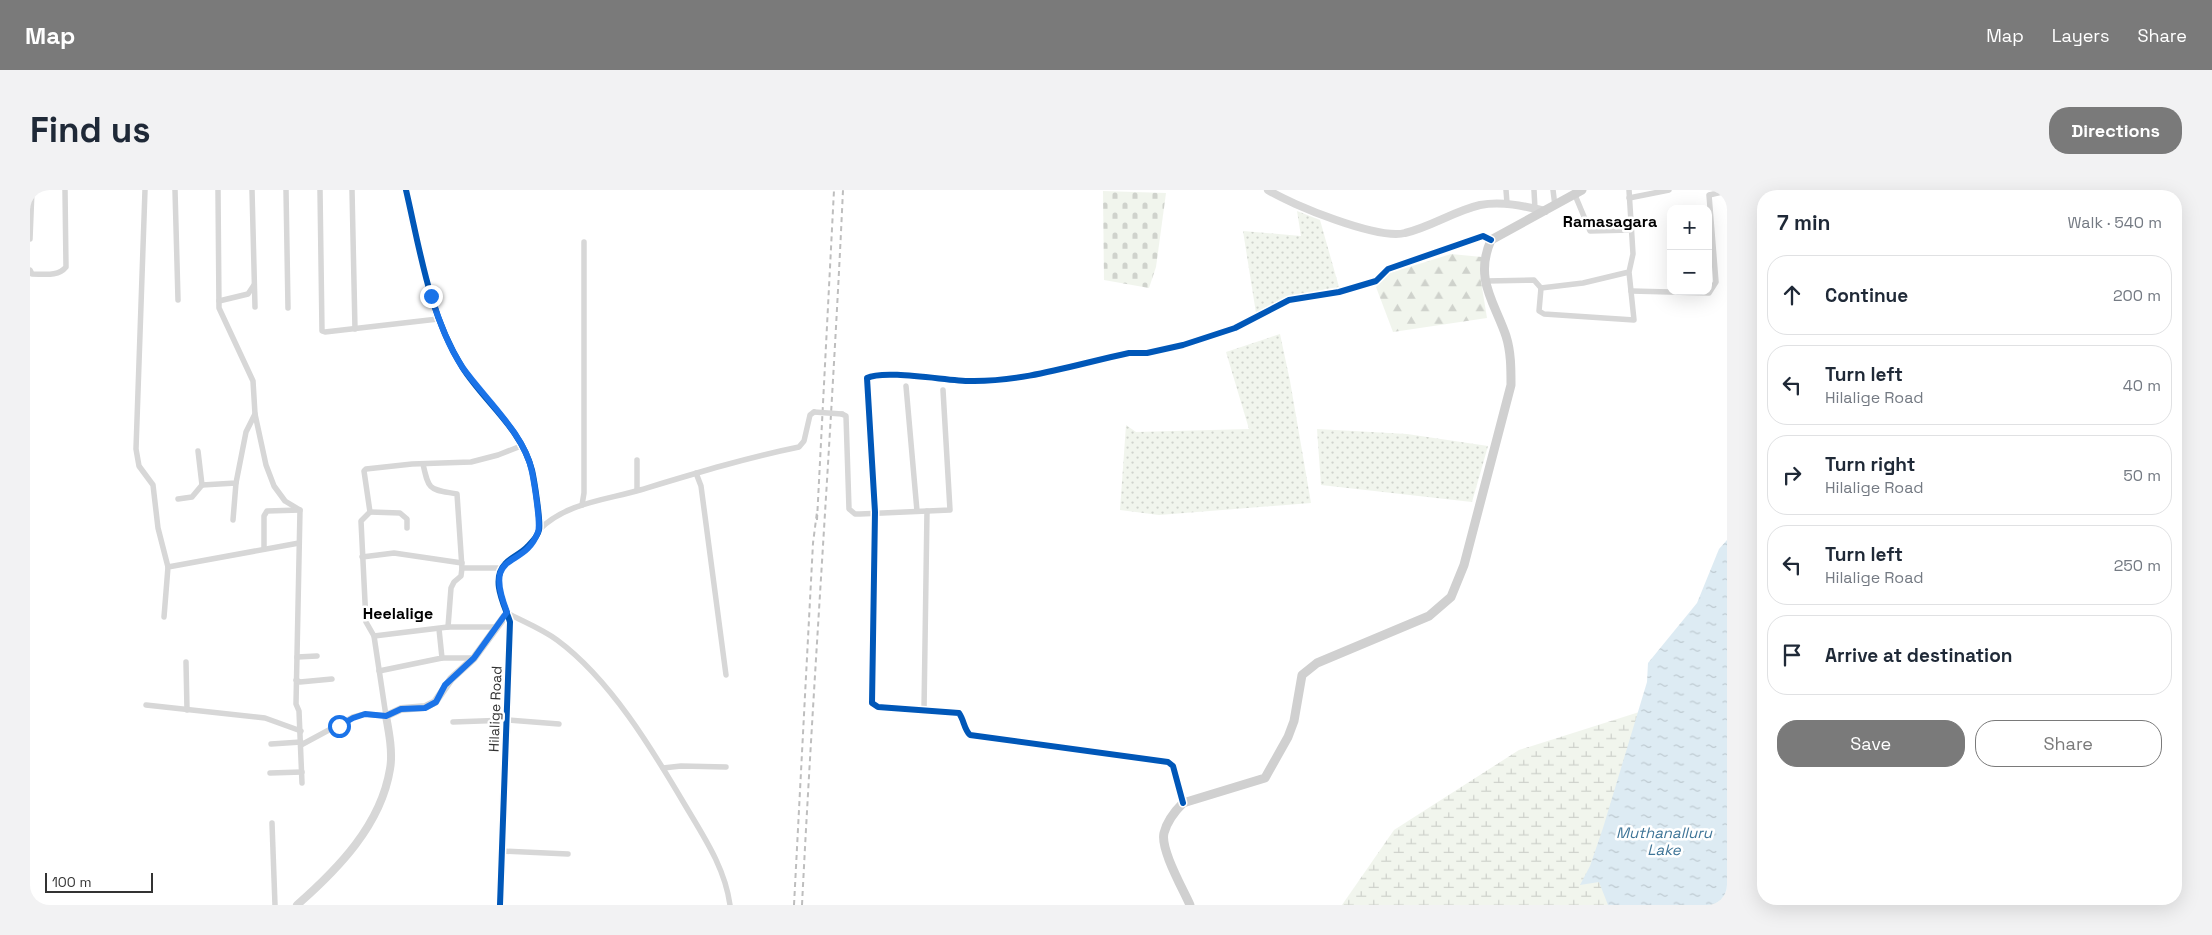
<!DOCTYPE html>
<meta charset="utf-8">
<style>
body{margin:0;font-family:"Space Grotesk",sans-serif;background:#f2f2f3;color:#1f2937}
.controls{position:absolute;right:15px;top:15px;display:grid;overflow:hidden;border-radius:10px;box-shadow:0 5px 20px #0002}
.controls button{width:45px;height:45px;display:grid;place-items:center;padding:0;border:0;border-bottom:1px solid #e0e1e3;background:#fff;color:#1f2937;font:25px sans-serif}
.scale{position:absolute;left:15px;bottom:12px;width:108px;box-sizing:border-box;padding-left:5px;border:2px solid #333;border-top:0;font-size:14px;line-height:18px;white-space:nowrap;color:#333;-webkit-text-stroke:4px #fff;paint-order:stroke}
.stop{position:absolute;width:15px;height:15px;margin:-11px;border:4px solid #1a73e8;border-radius:50%;background:#fff}
.stop.end{background:#1a73e8;border-color:#fff;box-shadow:0 1px 5px #0008}
.list{margin:0;padding:0;list-style:none}
h2{display:flex;justify-content:space-between;align-items:center;height:65px;margin:0;padding:0 20px;font-size:21px}
h2 small{font-size:16px;font-weight:400;color:#747a83}
.list li{display:grid;grid-template-columns:32px 1fr auto;gap:15px;align-items:center;box-sizing:border-box;height:80px;margin:0 10px 10px;padding:0 10px;border:1px solid #e0e1e3;border-radius:20px}
.list b{display:block;font-size:19px;white-space:nowrap}
.list p{margin:0;font-size:16px;white-space:nowrap;color:#747a83}
.list em{font-size:16px;font-style:normal;color:#747a83}
.actions{display:flex;gap:10px;padding:15px 20px}
.actions a{flex:1;padding:11px 0;border:1px solid #7a7a7a;border-radius:20px;text-align:center;font-size:18px;color:#7a7a7a}
.actions .main{background:#7a7a7a;color:#fff}
.icon{flex:none;width:28px;height:28px;fill:none;stroke:currentColor;stroke-width:2;stroke-linecap:round;stroke-linejoin:round}
.map{position:relative;flex:none;width:1697px;height:715px;overflow:hidden;border-radius:20px}
header{display:flex;align-items:center;gap:30px;box-sizing:border-box;height:70px;padding:0 25px;background:#7a7a7a;color:#fff}
header strong{font-size:24px}
nav{display:flex;gap:28px;margin-inline-start:auto;font-size:18px}
.intro{display:flex;align-items:center;justify-content:space-between;box-sizing:border-box;height:120px;padding:0 30px}
h1{margin:0;font-size:35px}
.button{padding:12px 22px;border-radius:20px;background:#7a7a7a;color:#fff;font-size:18px;font-weight:700}
main{display:flex;gap:30px;padding:0 30px}
aside{flex:1;background:#fff;border-radius:20px;box-shadow:0 5px 20px #0002}
.map>svg:first-child{display:block}
.grass{fill:url(#grass-dots)}
.forest{fill:url(#forest-firs)}
.wetland{fill:url(#wetland-marsh)}
.cemetery{fill:url(#cemetery-stones)}
.water{fill:url(#water-ripples)}
.lines{fill:none;stroke-linecap:round;stroke-linejoin:round}
.minor{stroke:#d7d7d7;stroke-width:5.5}
.tertiary{stroke:#d7d7d7;stroke-width:8}
.secondary{stroke:#d0d0d0;stroke-width:9}
.rail{stroke:#bebebe;stroke-width:2;stroke-dasharray:5 4;stroke-linecap:butt}
.minor-bridge{stroke:#d7d7d7;stroke-width:5.5}
.cycleway-casing{stroke:#fff;stroke-width:9}
.cycleway{stroke:#0057b8;stroke-width:6}
.route{stroke:#1a73e8;stroke-width:6}
.labels{text-anchor:middle;stroke-width:5;stroke-linejoin:round;paint-order:stroke}
.street-label{font-size:14px;fill:#333;stroke:#fff}
.water-label{font-size:15px;font-style:italic;fill:#3f7597;stroke:#fff}
.quarter-label{font-size:16px;font-weight:bold;fill:#000;stroke:#fff}
</style>
<header>
<strong>Map</strong>
<nav><a>Map</a><a>Layers</a><a>Share</a></nav>
</header>
<div class="intro"><h1>Find us</h1><a class="button">Directions</a></div>
<main>
<div class="map">
<svg width="1697" height="715" viewBox="0 0 1697 715">
<defs>
<pattern id="grass-dots" width="8" height="8" patternUnits="userSpaceOnUse" patternTransform="scale(1.25)"><rect width="8" height="8" fill="#f1f5ed"/><path d="M2 2h.1M6 6h.1" fill="none" stroke="#cfd2cc" stroke-width="1.8" stroke-linecap="round"/></pattern>
<pattern id="forest-firs" width="22" height="20" patternUnits="userSpaceOnUse" patternTransform="scale(1.25)"><rect width="22" height="20" fill="#f1f5ed"/><path d="M5 1l3.5 6h-7zM16 11l3.5 6h-7z" fill="#cfd2cc"/></pattern>
<pattern id="wetland-marsh" width="20" height="14" patternUnits="userSpaceOnUse" patternTransform="scale(1.25)"><rect width="20" height="14" fill="#f1f5ed"/><path d="M1 5h8M5 5V1M11 12h8M15 12V8" fill="none" stroke="#cfd2cc"/></pattern>
<pattern id="cemetery-stones" width="16" height="16" patternUnits="userSpaceOnUse" patternTransform="scale(1.25)"><rect width="16" height="16" fill="#f1f5ed"/><path d="M2 7V4a2 2 0 0 1 4 0v3zM10 15v-3a2 2 0 0 1 4 0v3z" fill="#cfd2cc"/></pattern>
<pattern id="water-ripples" width="26" height="14" patternUnits="userSpaceOnUse" patternTransform="scale(1.25)"><rect width="26" height="14" fill="#ddebf3"/><path d="M2 4q2-2 4 0t4 0M15 11q2-2 4 0t4 0" fill="none" stroke="#becad1"/></pattern>
</defs>
<rect width="100%" height="100%" fill="#fff"/>
<g class="grass">
<path d="M 1267,21 L 1290,30 L 1309,97 L 1258,106 L 1226,123 L 1213,41 L 1271,46 Z"/>
<path d="M 1250,144 L 1260,191 L 1281,313 L 1129,325 L 1090,320 L 1096,235 L 1106,242 L 1219,239 L 1196,162 Z"/>
<path d="M 1287,239 L 1377,244 L 1458,256 L 1442,312 L 1291,295 Z"/>
</g>
<path class="forest" d="M 1421,64 L 1452,67 L 1450,85 L 1457,128 L 1363,142 L 1346,97 L 1360,83 Z"/>
<path class="wetland" d="M 1644,511 L 1697,715 L 1312,715 L 1364,640 L 1489,560 Z"/>
<path class="cemetery" d="M 1073,1 L 1136,3 L 1126,77 L 1119,98 L 1074,90 Z"/>
<path class="water" d="M 1697,350 L 1697,715 L 1578,715 L 1569,692 L 1550,695 L 1560,676 L 1573,638 L 1617,492 L 1618,473 L 1667,413 L 1689,359 Z"/>
<g class="lines">
<g class="minor">
<path d="M 115,0 L 106,259 L 109,276 L 123,295 L 128,338 L 138,377"/>
<path d="M 145,0 L 148,110"/>
<path d="M 188,0 L 189,118 L 223,191 L 225,224 L 236,275 L 244,296 L 255,311 L 270,320 L 266,514 L 269,521 L 272,593"/>
<path d="M 222,0 L 225,117"/>
<path d="M 256,0 L 258,118"/>
<path d="M 290,0 L 292,141 L 295,142 L 408,129"/>
<path d="M 322,0 L 325,139"/>
<path d="M 1476,0 L 1477,13"/>
<path d="M 1504,0 L 1505,19"/>
<path d="M 1523,0 L 1525,16"/>
<path d="M 1599,0 L 1603,64 L 1599,82 L 1604,130 L 1514,124 L 1509,121 L 1511,98 L 1553,93 L 1599,82"/>
<path d="M 1545,5 L 1560,41 L 1601,40"/>
<path d="M 1599,8 L 1639,0"/>
<path d="M 0,49 L 2,0"/>
<path d="M 0,80 L 2,84 C 14,84 28,87 36,77 L 35,0"/>
<path d="M 1456,91 L 1504,90 L 1511,98"/>
<path d="M 1601,101 L 1679,103 L 1686,92 L 1679,5 L 1697,1"/>
<path d="M 189,111 L 218,104 L 224,95"/>
<path d="M 876,196 L 887,321"/>
<path d="M 812,224 L 816,226 L 819,319 L 825,324 L 830,324 L 920,320 L 913,200"/>
<path d="M 607,270 L 607,300"/>
<path d="M 393,274 C 399,302 400,299 427,304 L 432,378 L 431,386 L 424,392 L 421,398 L 418,437"/>
<path d="M 666,283 L 671,296 L 696,485"/>
<path d="M 172,295 L 206,293 L 216,242 L 225,224"/>
<path d="M 148,309 L 162,307 L 172,295 L 168,261"/>
<path d="M 552,315 L 554,303 L 554,52"/>
<path d="M 340,322 L 370,323 L 377,329 L 377,338"/>
<path d="M 203,330 L 206,293"/>
<path d="M 509,340 C 535,313 576,310 610,300 C 663,284 715,268 769,257 L 774,251 L 780,225 L 784,222"/>
<path d="M 234,359 L 234,326 L 237,321 L 270,320"/>
<path d="M 332,367 L 364,363 L 432,373"/>
<path d="M 432,378 L 472,378"/>
<path d="M 477,423 C 494,432 512,439 527,450 C 580,489 622,559 655,615 C 674,647 695,678 700,715"/>
<path d="M 134,427 L 138,377 L 269,353"/>
<path d="M 344,446 L 418,437 L 466,437"/>
<path d="M 267,467 L 287,466"/>
<path d="M 412,468 L 444,468"/>
<path d="M 156,472 L 157,520"/>
<path d="M 349,481 L 412,468 L 409,439"/>
<path d="M 266,490 L 270,492 L 302,489"/>
<path d="M 116,515 L 235,528 L 271,541"/>
<path d="M 894,520 L 897,321"/>
<path d="M 423,532 L 478,530 L 529,534"/>
<path d="M 241,554 L 271,552"/>
<path d="M 271,555 L 323,527 L 335,524 L 356,526 L 344,446 L 336,432 L 331,331 L 340,322 L 334,281 L 336,279 L 382,274 L 441,272 L 468,265 L 491,256"/>
<path d="M 633,578 L 651,576 L 696,577"/>
<path d="M 240,583 L 272,582"/>
<path d="M 1153,613 L 1143,576 L 1138,572 L 940,545 C 934,539 934,530 929,523 L 848,517 L 842,513 L 845,322 L 837,188 C 854,179 918,191 940,191 C 994,192 1047,174 1099,163 L 1117,163 L 1153,155 L 1205,138 L 1259,110 L 1309,102 L 1346,91 L 1358,79 L 1453,46 L 1461,50"/>
<path d="M 242,633 L 245,715"/>
<path d="M 471,661 L 538,664"/>
</g>
<g class="tertiary">
<path d="M 376,0 C 390,60 399,124 432,177 C 454,212 491,238 502,280 C 504,289 511,332 509,340 C 508,346 502,352 498,356 C 491,364 481,367 475,374 C 460,390 475,416 480,432 L 470,715"/>
<path d="M 1238,0 C 1262,15 1348,50 1375,43 C 1401,37 1424,21 1450,15 C 1472,11 1494,16 1515,21"/>
<path d="M 267,715 C 308,679 351,635 360,579 C 363,563 359,542 356,526 L 371,519 L 395,517 L 405,512 L 421,489 L 444,468 L 477,423"/>
</g>
<path class="secondary" d="M 1160,715 C 1153,699 1130,659 1134,643 C 1137,631 1145,621 1153,613 L 1235,588 L 1258,547 L 1264,531 L 1272,485 L 1287,473 L 1399,426 L 1421,407 L 1434,375 L 1481,195 C 1481,178 1481,162 1476,146 C 1464,111 1444,89 1461,50 L 1552,0"/>
<g class="rail">
<path d="M 787,330 L 804,0"/>
<path d="M 764,715 L 783,353 L 787,322"/>
<path d="M 772,715 C 784,477 802,238 813,0"/>
</g>
<path class="minor-bridge" d="M 784,222 L 812,224"/>
<g class="cycleway-casing">
<g id="cycleway">
<path d="M 376,0 C 390,60 399,124 432,177 C 454,212 491,238 502,280 C 504,289 511,332 509,340 C 508,346 502,352 498,356 C 491,364 481,367 475,374 C 460,390 475,416 480,432 L 470,715"/>
<path d="M 1153,613 L 1143,576 L 1138,572 L 940,545 C 934,539 934,530 929,523 L 848,517 L 842,513 L 845,322 L 837,188 C 854,179 918,191 940,191 C 994,192 1047,174 1099,163 L 1117,163 L 1153,155 L 1205,138 L 1259,110 L 1309,102 L 1346,91 L 1358,79 L 1453,46 L 1461,50"/>
</g>
</g>
<use href="#cycleway" class="cycleway"/>
</g>
<g class="lines">
<path class="route" d="M 309,536 L 323,528 L 335,524 L 356,526 L 371,519 L 395,518 L 406,512 L 415,495 L 444,468 L 477,422 C 452,358 494,381 508,342 C 511,334 504,292 502,282 C 495,244 455,209 433,178 C 418,156 409,130 401,106"/>
</g>
<g class="labels">
<g class="street-label">
<text transform="translate(465 519) rotate(-88)" y="5">Hilalige Road</text>
</g>
<g class="water-label">
<text x="1634" y="648">Muthanalluru<tspan x="1634" dy="17">Lake</tspan></text>
</g>
<g class="quarter-label">
<text x="1580" y="37">Ramasagara</text>
<text x="368" y="429">Heelalige</text>
</g>
</g>
</svg>
<div class="controls">
<button>+</button>
<button>−</button>
</div>
<div class="scale">100 m</div>
<div class="stop" style="left:309px;top:536px"></div>
<div class="stop end" style="left:401px;top:106px"></div>
</div>
<aside>
<h2>7 min<small>Walk · 540 m</small></h2>
<ul class="list">
<li><svg class="icon" aria-label="ahead" viewBox="0 0 24 24"><path d="M12 20V5M6 11l6-6 6 6"/></svg><div><b>Continue</b></div><em>200 m</em></li>
<li><svg class="icon" aria-label="left" viewBox="0 0 24 24"><path d="M17 20v-9H6M10 6l-5 5 5 5"/></svg><div><b>Turn left</b><p>Hilalige Road</p></div><em>40 m</em></li>
<li><svg class="icon" aria-label="right" viewBox="0 0 24 24"><path d="M7 20v-9h11M14 6l5 5-5 5"/></svg><div><b>Turn right</b><p>Hilalige Road</p></div><em>50 m</em></li>
<li><svg class="icon" aria-label="left" viewBox="0 0 24 24"><path d="M17 20v-9H6M10 6l-5 5 5 5"/></svg><div><b>Turn left</b><p>Hilalige Road</p></div><em>250 m</em></li>
<li><svg class="icon" aria-label="arrive" viewBox="0 0 24 24"><path d="M6 21V4h12l-3 4 3 4H6"/></svg><div><b>Arrive at destination</b></div></li>
</ul>
<div class="actions"><a class="main">Save</a><a>Share</a></div>
</aside>
</main>
